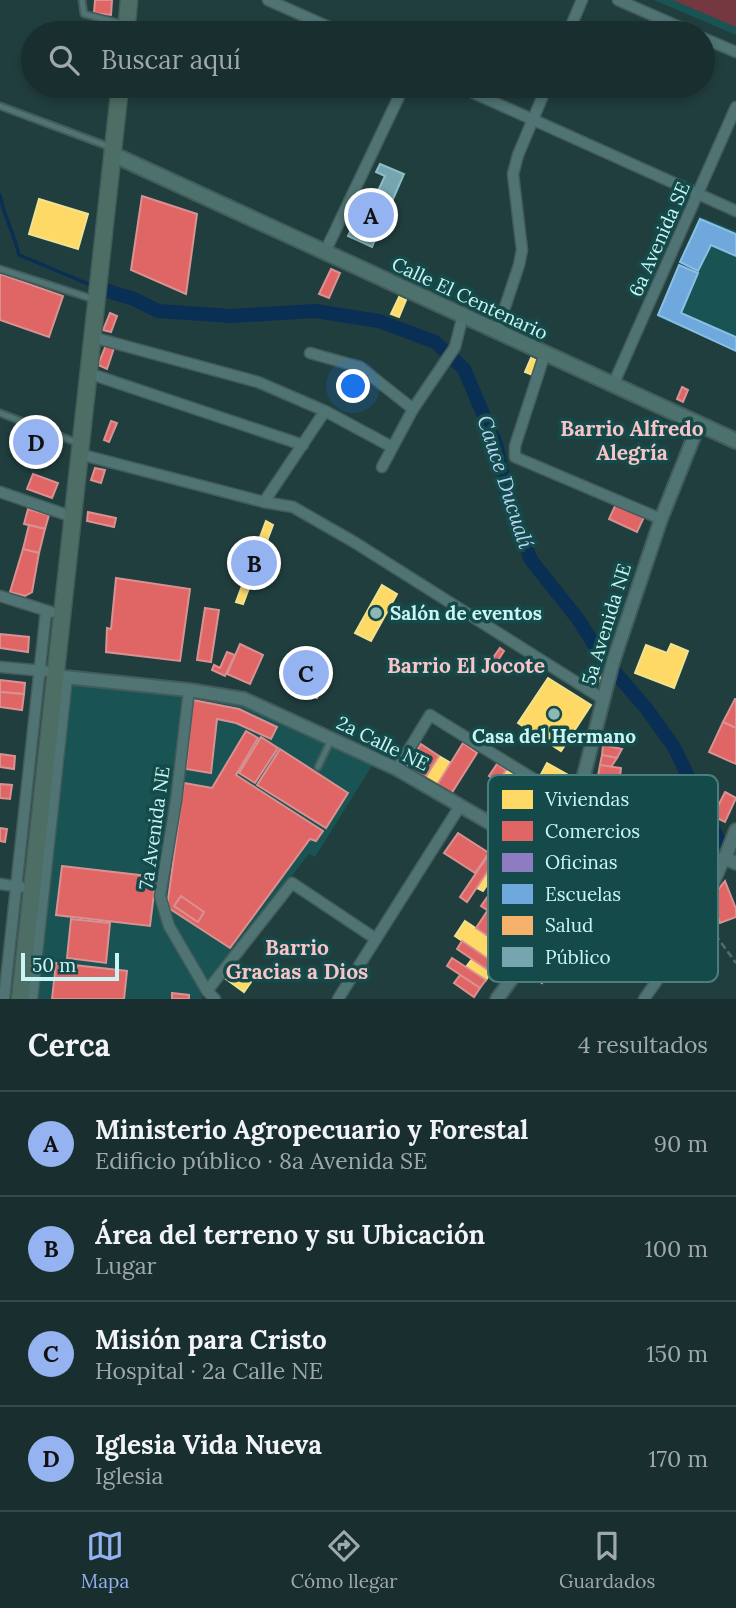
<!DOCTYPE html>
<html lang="es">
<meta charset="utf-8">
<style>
body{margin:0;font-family:Lora,serif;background:#223636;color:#f1f3f6}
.scale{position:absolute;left:21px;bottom:18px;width:98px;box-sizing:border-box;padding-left:7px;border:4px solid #c9f6f5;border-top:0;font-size:19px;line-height:24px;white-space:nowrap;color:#c9f6f5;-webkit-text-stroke:5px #144b4a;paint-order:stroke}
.you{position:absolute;left:354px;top:387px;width:24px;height:24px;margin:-18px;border:5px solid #fff;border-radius:50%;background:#1a73e8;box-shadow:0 0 0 10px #1a73e833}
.badge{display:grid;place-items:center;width:46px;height:46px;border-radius:50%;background:#95b2f1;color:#111;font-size:23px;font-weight:700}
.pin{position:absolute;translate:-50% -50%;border:4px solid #fff;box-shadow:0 2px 7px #0006}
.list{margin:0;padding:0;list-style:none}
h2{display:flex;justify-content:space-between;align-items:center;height:91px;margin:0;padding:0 28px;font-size:30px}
h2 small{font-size:23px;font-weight:400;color:#9fa8aa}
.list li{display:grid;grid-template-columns:46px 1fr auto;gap:21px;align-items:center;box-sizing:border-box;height:105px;padding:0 28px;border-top:2px solid #374a4a}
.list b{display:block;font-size:26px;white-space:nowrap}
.list p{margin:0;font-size:23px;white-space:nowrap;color:#9fa8aa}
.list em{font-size:23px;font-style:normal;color:#9fa8aa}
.icon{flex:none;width:38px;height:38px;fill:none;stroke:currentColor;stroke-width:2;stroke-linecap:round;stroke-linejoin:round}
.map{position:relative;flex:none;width:736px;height:999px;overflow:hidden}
.search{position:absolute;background:#192e2e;box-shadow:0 4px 10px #0003;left:21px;right:21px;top:21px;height:77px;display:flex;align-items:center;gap:18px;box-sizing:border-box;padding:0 24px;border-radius:38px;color:#9fa8aa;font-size:26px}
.sheet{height:511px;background:#192e2e}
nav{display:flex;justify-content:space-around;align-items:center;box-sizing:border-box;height:98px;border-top:2px solid #374a4a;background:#192e2e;font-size:19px;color:#9fa8aa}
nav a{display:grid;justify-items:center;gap:4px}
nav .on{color:#95b2f1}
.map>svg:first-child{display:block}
.built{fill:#195353}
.green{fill:#753841}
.homes{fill:#ffd966;stroke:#efe291;stroke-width:2}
.shops{fill:#e06666;stroke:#d99191;stroke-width:2}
.schools{fill:#6fa8dc;stroke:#8abfe4;stroke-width:2}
.health{fill:#f6b26b;stroke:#e8c694;stroke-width:2}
.public{fill:#76a5af;stroke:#8fbdc4;stroke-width:2}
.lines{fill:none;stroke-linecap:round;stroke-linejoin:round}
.stream{stroke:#092f54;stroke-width:3.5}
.canal{stroke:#092f54;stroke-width:14}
.service-casing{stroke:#425c5b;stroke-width:9}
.minor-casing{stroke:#425c5b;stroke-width:13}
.tertiary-casing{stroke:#425c5b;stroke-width:16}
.secondary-casing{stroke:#425c5b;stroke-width:18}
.primary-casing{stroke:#425c5b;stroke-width:19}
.path{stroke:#4f6d6d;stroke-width:2.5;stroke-dasharray:7 3.5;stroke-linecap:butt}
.service{stroke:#4f7473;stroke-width:5}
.minor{stroke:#4f7473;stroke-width:10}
.tertiary{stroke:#4f7473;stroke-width:12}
.secondary{stroke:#4d716c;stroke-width:14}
.primary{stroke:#4d6e65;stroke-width:16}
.poi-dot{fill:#8eb6b5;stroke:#144b4a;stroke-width:2.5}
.labels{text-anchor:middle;stroke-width:7;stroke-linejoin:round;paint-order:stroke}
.street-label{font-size:19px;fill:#c9f6f5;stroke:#144b4a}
.poi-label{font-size:19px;font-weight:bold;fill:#c9f6f5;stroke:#144b4a;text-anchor:start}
.neighbourhood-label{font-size:21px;font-weight:bold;fill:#f8c4c7;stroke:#144b4a}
.water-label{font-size:21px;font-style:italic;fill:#b9d4f5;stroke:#144b4a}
.key{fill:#144b4a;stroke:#4a7e7d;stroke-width:2}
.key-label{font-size:19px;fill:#c9f6f5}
</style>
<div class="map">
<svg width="736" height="999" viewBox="0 0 736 999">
<rect width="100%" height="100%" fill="#213e3e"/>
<g class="built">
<path d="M 654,0 L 736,0 L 736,35 Z"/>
<path d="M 699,216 L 736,231 L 736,350 L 657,317 Z"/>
<path d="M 72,679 L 243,701 L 375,761 L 315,857 L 309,854 L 200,993 L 203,999 L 37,999 Z"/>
</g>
<path class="green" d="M 673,0 L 736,0 L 736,27 Z"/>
<g class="homes">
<path d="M 39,199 L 88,214 L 78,249 L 29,234 Z"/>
<path d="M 399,297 L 406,300 L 399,317 L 391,314 Z"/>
<path d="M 531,358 L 540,362 L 535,376 L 525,372 Z"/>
<path d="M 266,521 L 273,525 L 243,604 L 236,602 Z"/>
<path d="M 382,585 L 397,594 L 371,641 L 355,633 Z"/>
<path d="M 671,644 L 688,651 L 674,688 L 635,673 L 646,645 L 667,653 Z"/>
<path d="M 589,667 L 603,675 L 599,682 L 584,675 Z"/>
<path d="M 548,678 L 591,705 L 561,751 L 518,723 Z"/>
<path d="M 439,756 L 451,763 L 437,785 L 425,778 Z"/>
<path d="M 547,763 L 570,776 L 567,788 L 561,790 L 539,778 Z"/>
<path d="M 506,770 L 539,791 L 531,803 L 498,782 Z"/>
<path d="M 502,850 L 508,854 L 483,891 L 477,888 Z"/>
<path d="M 465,921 L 507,949 L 496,964 L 455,936 Z"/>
<path d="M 472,959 L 491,972 L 486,980 L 466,967 Z"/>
<path d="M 230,966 L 251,982 L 244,992 L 222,976 Z"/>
</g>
<g class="shops">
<path d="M 95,0 L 112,0 L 111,15 L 94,13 Z"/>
<path d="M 142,196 L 197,214 L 186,294 L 131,270 Z"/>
<path d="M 331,269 L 340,273 L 329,298 L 319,294 Z"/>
<path d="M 0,274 L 63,296 L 49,337 L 0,320 Z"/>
<path d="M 110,313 L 117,316 L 111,332 L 103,330 Z"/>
<path d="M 106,345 L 114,348 L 107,369 L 98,365 Z"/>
<path d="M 682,387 L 688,390 L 683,402 L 677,399 Z"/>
<path d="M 111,421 L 117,423 L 109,442 L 104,440 Z"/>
<path d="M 95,468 L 105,470 L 101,483 L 91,480 Z"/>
<path d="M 33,474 L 58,483 L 52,498 L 27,489 Z"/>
<path d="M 616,504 L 644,517 L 637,532 L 609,519 Z"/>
<path d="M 28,509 L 49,515 L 45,529 L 24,524 Z"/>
<path d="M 88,512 L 116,518 L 114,527 L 87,521 Z"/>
<path d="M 29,525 L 45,529 L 39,553 L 23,549 Z"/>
<path d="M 23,549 L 39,553 L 32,592 L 25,596 L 10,592 Z"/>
<path d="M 116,578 L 190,589 L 180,661 L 106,652 L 107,628 L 111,629 Z"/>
<path d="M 205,608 L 219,610 L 211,662 L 197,660 Z"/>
<path d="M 0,634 L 29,637 L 28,652 L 0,648 Z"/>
<path d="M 240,644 L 263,655 L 250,684 L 227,674 Z"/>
<path d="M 500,648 L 504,651 L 495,665 L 490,662 Z"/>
<path d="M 227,652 L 235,655 L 225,676 L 212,670 L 214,665 L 220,668 Z"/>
<path d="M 0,680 L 25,683 L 24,694 L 0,692 Z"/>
<path d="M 0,692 L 24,694 L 22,710 L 0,707 Z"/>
<path d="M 735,699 L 736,699 L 736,728 L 723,722 Z"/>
<path d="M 193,700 L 239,709 L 277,727 L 271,739 L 236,723 L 217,719 L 211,773 L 186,769 Z"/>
<path d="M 723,722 L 736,728 L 736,764 L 709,752 Z"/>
<path d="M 246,731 L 258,738 L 236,775 L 323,831 L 316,841 L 310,839 L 230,948 L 167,907 L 184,783 L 212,788 Z"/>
<path d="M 261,737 L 278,748 L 255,783 L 239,773 Z"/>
<path d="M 463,743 L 477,753 L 451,794 L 437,785 Z"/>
<path d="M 421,744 L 439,756 L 425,778 L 407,766 Z"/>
<path d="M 603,745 L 622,749 L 617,758 L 602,755 Z"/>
<path d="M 280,749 L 348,793 L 326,828 L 257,785 Z"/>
<path d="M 0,754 L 15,756 L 14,769 L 0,767 Z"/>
<path d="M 602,755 L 617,758 L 611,767 L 600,765 Z"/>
<path d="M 497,764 L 506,770 L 498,782 L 489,776 Z"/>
<path d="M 600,765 L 621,768 L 619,785 L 597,782 Z"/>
<path d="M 0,784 L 12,785 L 10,799 L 0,798 Z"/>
<path d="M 504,786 L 518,795 L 500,821 L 487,813 Z"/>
<path d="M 725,792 L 736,798 L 725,822 L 713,816 Z"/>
<path d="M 0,828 L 7,829 L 5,842 L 0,841 Z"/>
<path d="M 458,833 L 489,853 L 475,873 L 444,853 Z"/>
<path d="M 495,845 L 502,850 L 467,902 L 460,897 Z"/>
<path d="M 62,866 L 156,877 L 150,926 L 56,915 Z"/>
<path d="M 725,881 L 736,909 L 736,917 L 720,923 L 711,898 Z"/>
<path d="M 498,882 L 512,892 L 517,885 L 529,894 L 533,909 L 519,931 L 481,906 Z"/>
<path d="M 181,896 L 204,912 L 198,922 L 174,906 Z"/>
<path d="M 488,910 L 519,931 L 507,949 L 476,928 Z"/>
<path d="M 71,919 L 110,923 L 106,963 L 67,958 Z"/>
<path d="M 462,941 L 496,964 L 491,972 L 457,949 Z"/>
<path d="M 452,958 L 486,980 L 480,988 L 447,966 Z"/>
<path d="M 56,963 L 127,971 L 124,999 L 52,999 Z"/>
<path d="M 534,969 L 546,977 L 542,983 L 530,975 Z"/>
<path d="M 460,975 L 480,988 L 474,997 L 454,983 Z"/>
<path d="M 172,993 L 189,995 L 189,999 L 172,999 Z"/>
</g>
<g class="schools">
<path d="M 700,219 L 736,234 L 736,256 L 711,245 L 698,271 L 680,262 Z"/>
<path d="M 679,265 L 698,273 L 681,313 L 736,337 L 736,351 L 658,315 Z"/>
</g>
<path class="health" d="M 296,654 L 331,668 L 317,698 L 283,683 Z"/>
<g class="public">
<path d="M 380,164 L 404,174 L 372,247 L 348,236 L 368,191 L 376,195 L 385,176 L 376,172 Z"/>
<path d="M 18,428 L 59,442 L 54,457 L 13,443 Z"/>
</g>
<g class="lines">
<path class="stream" d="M 0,195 C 4,216 14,234 19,255 L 93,286"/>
<path class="canal" d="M 98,288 L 134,299 L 158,311 L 231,316 L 315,311 L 379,321 L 435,342 L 464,369 L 496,444 L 509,504 L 531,560 L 578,619 L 602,657 L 646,708 L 674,747 L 719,841"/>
<g class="service-casing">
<g id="service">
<path d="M 82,0 L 84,14 L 123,24"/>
<path d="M 0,106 L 110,147"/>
<path d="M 0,269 L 93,299"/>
<path d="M 0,413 L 78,443"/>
<path d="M 318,767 L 332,738"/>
</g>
</g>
<g class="minor-casing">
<g id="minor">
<path d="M 268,0 L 342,33"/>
<path d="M 618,0 L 693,33"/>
<path d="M 568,33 L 582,0"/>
<path d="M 703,38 L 736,52"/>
<path d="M 458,86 L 736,211"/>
<path d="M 325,252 L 404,86"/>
<path d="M 497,331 L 519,265 L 522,250 L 513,174 L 518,155 L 547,86"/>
<path d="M 92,337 L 258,382 L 325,411"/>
<path d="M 310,353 L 360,367 L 413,409"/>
<path d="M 545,353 L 515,446 L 515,457 L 661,519"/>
<path d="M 88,373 L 303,445"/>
<path d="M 613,385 L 736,107"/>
<path d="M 79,454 L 264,502 L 293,507 L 354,542 L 603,699"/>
<path d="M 382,467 L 413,409 L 455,347 L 463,315"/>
<path d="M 0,492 L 73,517"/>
<path d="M 264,502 L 325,411 L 392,447"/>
<path d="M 0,596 L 51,612"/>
<path d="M 0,667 L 45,671"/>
<path d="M 189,690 L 176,801 L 160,896 L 169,926 L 207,991 L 215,999"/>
<path d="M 397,769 L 430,715 L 576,805"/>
<path d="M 662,869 L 704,906"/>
<path d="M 0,884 L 21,887"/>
<path d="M 207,991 L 292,883 L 376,939"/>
<path d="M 4,999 L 46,611"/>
<path d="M 32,999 L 67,677"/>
<path d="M 338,999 L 460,806"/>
<path d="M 644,999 L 696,925 L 725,858"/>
</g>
</g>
<g class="tertiary-casing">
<g id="tertiary">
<path d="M 55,676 L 189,690 L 244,699 L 397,769 L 519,840 L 549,854"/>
<path d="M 519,840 L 541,890 C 568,920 595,876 613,857"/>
<path d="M 567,841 C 602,853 652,875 689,870 C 702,868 713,863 725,858 L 736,863"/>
<path d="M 557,852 L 567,841 L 613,662 L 661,519 L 699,424"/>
<path d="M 725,858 L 736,830"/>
<path d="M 537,879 C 536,837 600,848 582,889"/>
<path d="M 497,999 L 569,900"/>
</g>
</g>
<g class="secondary-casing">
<path id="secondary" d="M 112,154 L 736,441"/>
</g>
<g class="primary-casing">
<g id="primary">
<path d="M 126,33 L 129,0"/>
<path d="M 20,999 L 120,86"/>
</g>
</g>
<path class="path" d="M 709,926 L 736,963"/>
<use href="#service" class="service"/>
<use href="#minor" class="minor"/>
<use href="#tertiary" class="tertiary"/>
<use href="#secondary" class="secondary"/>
<use href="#primary" class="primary"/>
</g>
<g class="poi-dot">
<circle cx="376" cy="613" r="7"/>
<circle cx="554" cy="714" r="7"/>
</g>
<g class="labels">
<g class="street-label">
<text transform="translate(659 239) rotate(-66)" y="7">6a Avenida SE</text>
<text transform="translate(470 298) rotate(25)" y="7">Calle El Centenario</text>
<text transform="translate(606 624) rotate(-73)" y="7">5a Avenida NE</text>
<text transform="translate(383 743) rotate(26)" y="7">2a Calle NE</text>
<text transform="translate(154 828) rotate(-82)" y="7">7a Avenida NE</text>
</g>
<g class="poi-label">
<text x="390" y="620">Salón de eventos</text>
<text x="554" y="743" text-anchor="middle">Casa del Hermano</text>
</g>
<g class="neighbourhood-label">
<text x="632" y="436">Barrio Alfredo<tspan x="632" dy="24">Alegría</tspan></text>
<text x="466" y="673">Barrio El Jocote</text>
<text x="297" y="955">Barrio<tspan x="297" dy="24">Gracias a Dios</tspan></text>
</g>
<g class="water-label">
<text transform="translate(505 482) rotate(72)" y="7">Cauce Ducualí</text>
</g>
</g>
<rect x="488" y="775" width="230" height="207" rx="10" class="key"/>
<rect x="502" y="790" width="31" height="19" fill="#ffd966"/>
<rect x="502" y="821" width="31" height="20" fill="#e06666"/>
<rect x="502" y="853" width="31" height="19" fill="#8e7cc3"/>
<rect x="502" y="884" width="31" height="20" fill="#6fa8dc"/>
<rect x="502" y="916" width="31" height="19" fill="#f6b26b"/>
<rect x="502" y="947" width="31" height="20" fill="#76a5af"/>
<g class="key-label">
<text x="545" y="806">Viviendas</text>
<text x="545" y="838">Comercios</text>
<text x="545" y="869">Oficinas</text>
<text x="545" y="901">Escuelas</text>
<text x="545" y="932">Salud</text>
<text x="545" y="964">Público</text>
</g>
</svg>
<div class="scale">50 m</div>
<div class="you"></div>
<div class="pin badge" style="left:371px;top:215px">A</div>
<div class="pin badge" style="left:254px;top:563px">B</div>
<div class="pin badge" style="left:306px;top:673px">C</div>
<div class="pin badge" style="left:36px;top:442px">D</div>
<div class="search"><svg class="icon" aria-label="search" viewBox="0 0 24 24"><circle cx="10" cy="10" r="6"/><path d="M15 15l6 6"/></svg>Buscar aquí</div>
</div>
<section class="sheet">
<h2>Cerca<small>4 resultados</small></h2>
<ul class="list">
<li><span class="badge">A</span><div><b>Ministerio Agropecuario y Forestal</b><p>Edificio público · 8a Avenida SE</p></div><em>90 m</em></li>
<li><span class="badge">B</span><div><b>Área del terreno y su Ubicación</b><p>Lugar</p></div><em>100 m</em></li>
<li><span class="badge">C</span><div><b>Misión para Cristo</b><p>Hospital · 2a Calle NE</p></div><em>150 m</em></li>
<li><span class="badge">D</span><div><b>Iglesia Vida Nueva</b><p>Iglesia</p></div><em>170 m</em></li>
</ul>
</section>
<nav>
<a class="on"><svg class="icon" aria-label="map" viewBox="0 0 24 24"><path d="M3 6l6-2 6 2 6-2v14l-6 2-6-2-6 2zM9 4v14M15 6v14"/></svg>Mapa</a>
<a><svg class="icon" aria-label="directions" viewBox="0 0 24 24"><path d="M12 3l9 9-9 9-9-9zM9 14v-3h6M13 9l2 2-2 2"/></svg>Cómo llegar</a>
<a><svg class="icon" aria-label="saved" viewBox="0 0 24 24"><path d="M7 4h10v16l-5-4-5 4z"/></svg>Guardados</a>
</nav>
